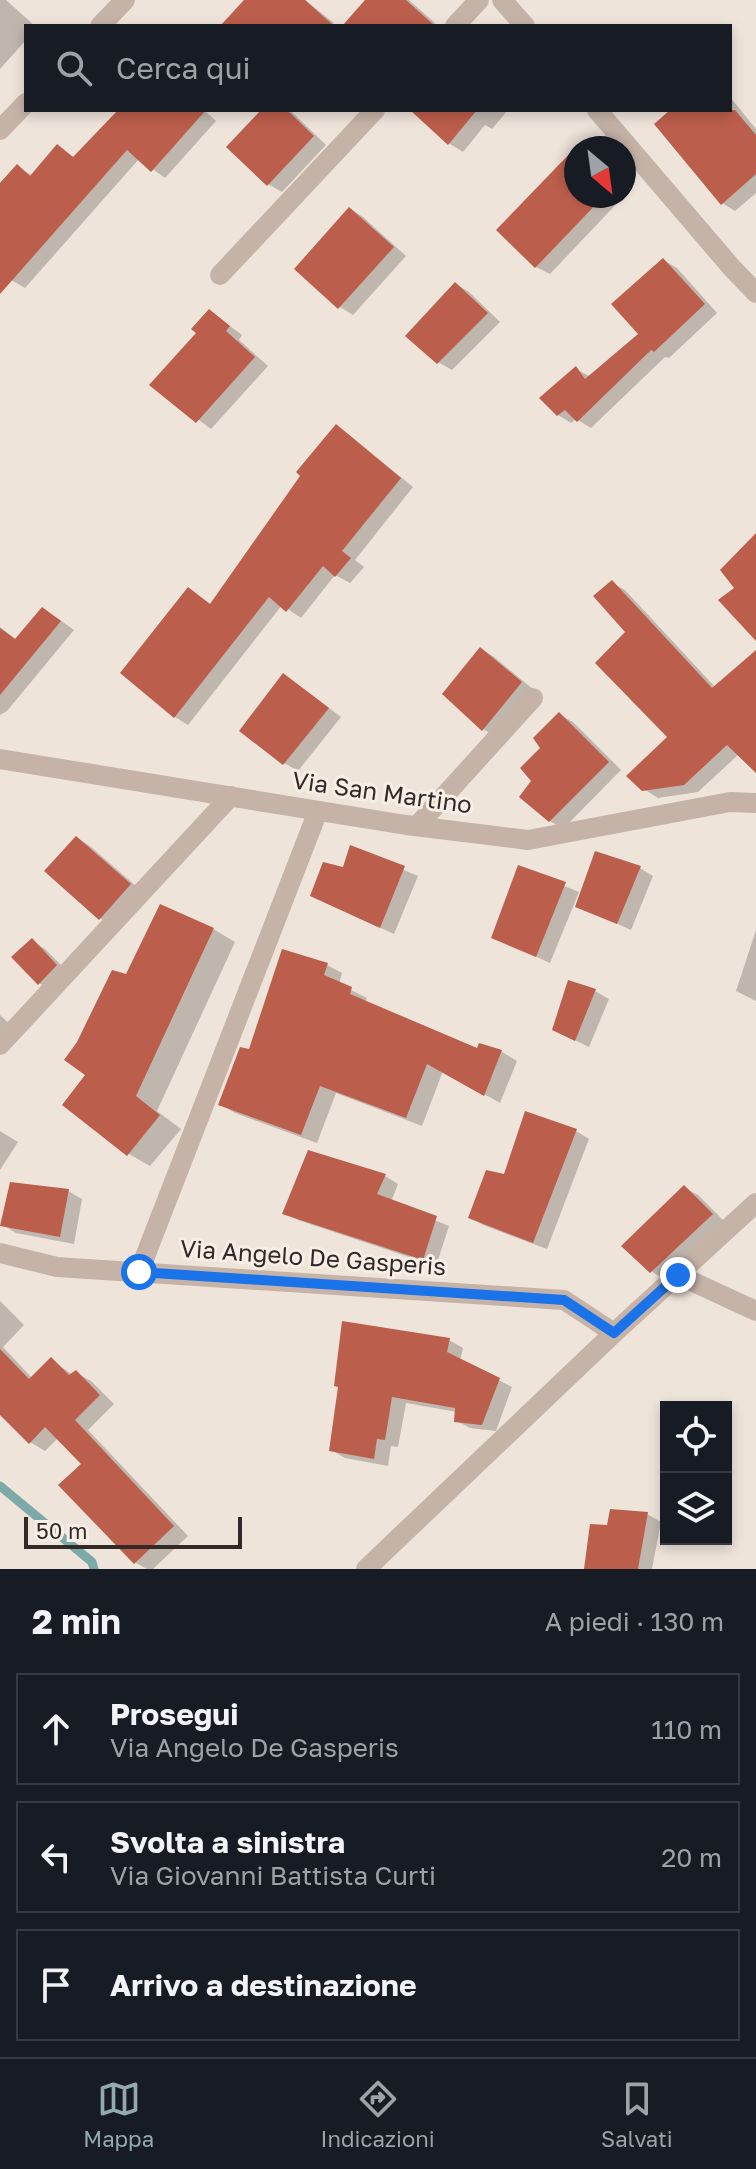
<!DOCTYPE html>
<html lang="it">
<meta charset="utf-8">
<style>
body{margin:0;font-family:"Golos Text",sans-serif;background:#242831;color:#f1f3f6}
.controls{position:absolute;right:24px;bottom:24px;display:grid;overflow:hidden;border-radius:0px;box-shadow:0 4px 12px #0003}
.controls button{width:72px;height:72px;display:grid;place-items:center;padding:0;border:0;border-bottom:2px solid #363941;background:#171b24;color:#f1f3f6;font:40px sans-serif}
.compass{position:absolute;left:564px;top:136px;width:72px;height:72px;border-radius:50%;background:#171b24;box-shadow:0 4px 12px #0003;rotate:151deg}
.scale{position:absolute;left:24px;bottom:20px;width:218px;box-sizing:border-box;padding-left:8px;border:4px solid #332a27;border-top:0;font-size:22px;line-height:28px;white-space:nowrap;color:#332a27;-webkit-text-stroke:6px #f7eee6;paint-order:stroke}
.stop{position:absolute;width:24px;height:24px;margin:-18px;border:6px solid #1a73e8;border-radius:50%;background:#fff}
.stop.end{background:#1a73e8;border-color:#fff;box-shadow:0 2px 8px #0008}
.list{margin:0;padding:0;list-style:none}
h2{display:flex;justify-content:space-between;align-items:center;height:104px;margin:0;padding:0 32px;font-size:34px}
h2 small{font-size:26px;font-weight:400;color:#9ea1a6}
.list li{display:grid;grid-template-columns:52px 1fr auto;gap:24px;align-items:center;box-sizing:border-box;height:112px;margin:0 16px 16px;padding:0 16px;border:2px solid #363941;border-radius:0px}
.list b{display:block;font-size:30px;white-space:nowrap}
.list p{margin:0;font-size:26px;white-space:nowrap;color:#9ea1a6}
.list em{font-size:26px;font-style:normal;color:#9ea1a6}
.icon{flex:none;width:44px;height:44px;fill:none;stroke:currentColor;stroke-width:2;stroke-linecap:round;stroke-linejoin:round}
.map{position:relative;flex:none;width:756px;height:1569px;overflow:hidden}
.search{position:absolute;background:#171b24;box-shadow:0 4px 12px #0003;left:24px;right:24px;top:24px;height:88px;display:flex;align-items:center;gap:20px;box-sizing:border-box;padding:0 28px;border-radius:0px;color:#9ea1a6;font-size:30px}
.sheet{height:488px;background:#171b24}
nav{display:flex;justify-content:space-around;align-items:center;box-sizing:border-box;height:112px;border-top:2px solid #363941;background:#171b24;font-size:22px;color:#9ea1a6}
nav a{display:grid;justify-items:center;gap:4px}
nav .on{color:#93aaac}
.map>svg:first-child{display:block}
.shadow{fill:#0003}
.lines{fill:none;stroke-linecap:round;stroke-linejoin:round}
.stream{stroke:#7caaa8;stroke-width:9}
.building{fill:#bc5e4c}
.minor{stroke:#c6b3a8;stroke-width:20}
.route{stroke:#1a73e8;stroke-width:10}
.labels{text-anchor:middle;stroke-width:6;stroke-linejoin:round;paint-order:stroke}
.street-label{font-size:24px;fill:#332a27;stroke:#f7eee6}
</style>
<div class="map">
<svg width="756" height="1569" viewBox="0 0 756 1569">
<rect width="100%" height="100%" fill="#efe4da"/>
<g class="shadow">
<path d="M 0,0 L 6,0 L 35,26 L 26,26 L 26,40 L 0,69 Z"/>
<path d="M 246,0 L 305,0 L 334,23 L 331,26 L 223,26 Z"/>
<path d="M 367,0 L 409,0 L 435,23 L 433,26 L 369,26 Z"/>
<path d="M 730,97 L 756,129 L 756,193 L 735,211 L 722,203 L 673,110 L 730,110 Z"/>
<path d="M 121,110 L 204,110 L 216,121 L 165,178 L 139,159 L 25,288 L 11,280 L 0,270 L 0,186 L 18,167 L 33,176 L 57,146 L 75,158 Z"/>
<path d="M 264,110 L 290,110 L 326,145 L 282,192 L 268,184 Z"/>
<path d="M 413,110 L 508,110 L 492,129 L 485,125 L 463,152 L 450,144 Z"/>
<path d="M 576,156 L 576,196 L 623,197 L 550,274 L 536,267 Z"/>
<path d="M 350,209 L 363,217 L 406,256 L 353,315 L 340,307 Z"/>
<path d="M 663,260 L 677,268 L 717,313 L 669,358 L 665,357 L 591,428 L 576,419 L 571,423 L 558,415 L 576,369 L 591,377 L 641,335 Z"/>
<path d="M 456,284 L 469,292 L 500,322 L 452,370 L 438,362 Z"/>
<path d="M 210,311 L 242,335 L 239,340 L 268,366 L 211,429 L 152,385 L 198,333 Z"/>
<path d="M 336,427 L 349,435 L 413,487 L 355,560 L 364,567 L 350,583 L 335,575 L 301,618 L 282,605 L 188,725 L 175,717 L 123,673 L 189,590 L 212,605 Z"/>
<path d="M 612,583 L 625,590 L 716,688 L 756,653 L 756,770 L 739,754 L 698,792 L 658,798 L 644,789 L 670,737 L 628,632 Z"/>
<path d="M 56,617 L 74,630 L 7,711 L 0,715 L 0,627 L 17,640 Z"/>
<path d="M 481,649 L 494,657 L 534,690 L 496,737 L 483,729 Z"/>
<path d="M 297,684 L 341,717 L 298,771 L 284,763 Z"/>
<path d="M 560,715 L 573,722 L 621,770 L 563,829 L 550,821 L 534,781 L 543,748 Z"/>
<path d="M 77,838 L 90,846 L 144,893 L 113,926 L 100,918 Z"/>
<path d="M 351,848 L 418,876 L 394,934 L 326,903 L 345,870 Z"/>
<path d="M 596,854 L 640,868 L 653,876 L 631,930 L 578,906 Z"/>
<path d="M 519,867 L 579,892 L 550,963 L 493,937 Z"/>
<path d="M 213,929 L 235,942 L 157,1111 L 181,1129 L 150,1166 L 129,1154 L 88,1074 L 127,976 Z"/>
<path d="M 756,930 L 756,1001 L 736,991 Z"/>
<path d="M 32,941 L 45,949 L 69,973 L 53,991 L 39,983 Z"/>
<path d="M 327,965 L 342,973 L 339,984 L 367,998 L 365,1002 L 478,1051 L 480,1046 L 502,1052 L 517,1061 L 500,1103 L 443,1071 L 422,1126 L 336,1093 L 317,1143 L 235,1113 L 220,1104 L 250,1052 Z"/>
<path d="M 595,991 L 609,999 L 589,1047 L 568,1037 Z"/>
<path d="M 0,1015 L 16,1030 L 0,1047 Z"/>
<path d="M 0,1131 L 18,1142 L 0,1170 Z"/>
<path d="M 576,1131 L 589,1139 L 547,1249 L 483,1225 L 470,1217 L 505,1176 Z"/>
<path d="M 309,1153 L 385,1176 L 398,1184 L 391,1202 L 449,1226 L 436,1266 L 298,1220 L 285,1213 Z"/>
<path d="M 685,1188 L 698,1195 L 725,1222 L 664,1279 L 651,1271 Z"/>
<path d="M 68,1191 L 82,1199 L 74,1244 L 16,1233 L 3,1225 Z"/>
<path d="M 0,1301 L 24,1325 L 3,1347 L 32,1378 L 51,1360 L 73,1375 L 76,1373 L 91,1381 L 114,1404 L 88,1430 L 188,1536 L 153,1569 L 147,1569 L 136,1563 L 83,1464 L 58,1438 L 45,1451 L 30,1442 L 0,1413 Z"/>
<path d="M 449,1340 L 463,1348 L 460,1360 L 512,1387 L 496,1431 L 470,1428 L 457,1421 L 457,1412 L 406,1403 L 398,1447 L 391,1446 L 388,1466 L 345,1458 L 331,1450 Z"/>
<path d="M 647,1514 L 661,1522 L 652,1569 L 586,1569 L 609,1528 Z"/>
</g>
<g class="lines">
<path class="stream" d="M 0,1486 L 92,1562 L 94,1569"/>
</g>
<g class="building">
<path d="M 244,0 L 305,0 L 334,26 L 220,26 Z"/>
<path d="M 365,0 L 406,0 L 435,26 L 342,26 Z"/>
<path d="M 118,110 L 206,110 L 151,172 L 127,150 L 0,294 L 0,183 L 17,164 L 30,176 L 57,144 L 73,157 Z"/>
<path d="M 261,110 L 287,110 L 314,136 L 267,186 L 226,147 Z"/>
<path d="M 410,110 L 477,110 L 448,145 Z"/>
<path d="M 670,110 L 735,110 L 756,135 L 756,174 L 721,205 L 654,124 Z"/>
<path d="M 576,147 L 576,196 L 604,196 L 535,268 L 496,230 Z"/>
<path d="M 349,207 L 394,247 L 338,309 L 294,269 Z"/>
<path d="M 663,258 L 705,304 L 654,352 L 651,350 L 577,422 L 565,410 L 557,416 L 539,398 L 576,366 L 585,379 L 638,334 L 611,304 Z"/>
<path d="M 455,282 L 488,313 L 437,364 L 405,336 Z"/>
<path d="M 209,309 L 230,326 L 226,331 L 255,357 L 196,423 L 149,385 L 196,333 L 191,329 Z"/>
<path d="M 336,424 L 401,478 L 342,551 L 351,558 L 335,577 L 323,566 L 286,612 L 269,597 L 174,718 L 120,673 L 188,587 L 210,604 L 300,476 L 296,472 Z"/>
<path d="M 756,533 L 756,641 L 718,600 L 734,588 L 720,570 Z"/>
<path d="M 612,580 L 712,688 L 756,650 L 756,773 L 727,745 L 684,785 L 642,791 L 626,776 L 667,737 L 595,663 L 625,632 L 593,596 Z"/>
<path d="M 42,607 L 61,621 L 0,695 L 0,628 L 15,639 Z"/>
<path d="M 480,647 L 522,682 L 482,731 L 442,694 Z"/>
<path d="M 283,673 L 329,708 L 283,765 L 239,731 Z"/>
<path d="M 559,712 L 609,762 L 549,822 L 519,797 L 531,781 L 520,768 L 540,748 L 533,738 Z"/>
<path d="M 76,836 L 131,884 L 99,920 L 44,871 Z"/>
<path d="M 350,845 L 405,866 L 380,928 L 310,896 L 323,862 L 343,867 Z"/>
<path d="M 595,851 L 641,866 L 617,924 L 575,907 Z"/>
<path d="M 518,865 L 566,882 L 536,957 L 491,938 Z"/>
<path d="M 160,904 L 214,928 L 136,1096 L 160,1115 L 127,1156 L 62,1105 L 85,1075 L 64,1060 L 77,1042 L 112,970 L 126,974 Z"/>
<path d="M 32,938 L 57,965 L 38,985 L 11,957 Z"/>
<path d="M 282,949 L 328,963 L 324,975 L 352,987 L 350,994 L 477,1048 L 479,1043 L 502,1050 L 484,1096 L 427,1064 L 406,1118 L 320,1086 L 301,1135 L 218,1105 L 240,1047 L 249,1049 Z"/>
<path d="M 568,980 L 596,989 L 575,1041 L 552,1030 Z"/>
<path d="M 525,1111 L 577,1129 L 533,1243 L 468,1218 L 486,1170 L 504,1174 Z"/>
<path d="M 308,1150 L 386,1174 L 377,1194 L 437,1216 L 423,1260 L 282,1214 Z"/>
<path d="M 10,1182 L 69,1189 L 60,1237 L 0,1226 Z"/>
<path d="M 684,1185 L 713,1214 L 650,1273 L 621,1246 Z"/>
<path d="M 342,1321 L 450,1338 L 447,1352 L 500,1378 L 482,1425 L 454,1422 L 455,1408 L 392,1397 L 385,1440 L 377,1439 L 374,1459 L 329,1451 L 338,1387 L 334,1386 Z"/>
<path d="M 0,1349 L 29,1379 L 51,1357 L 69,1375 L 76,1370 L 100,1395 L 75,1420 L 174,1526 L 134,1564 L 58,1485 L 81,1464 L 45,1427 L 29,1444 L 0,1415 Z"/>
<path d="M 610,1509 L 648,1512 L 638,1569 L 584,1569 L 590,1524 L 607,1525 Z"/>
</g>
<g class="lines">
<g class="minor">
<path d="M 502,0 L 525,26"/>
<path d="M 100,26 L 125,0"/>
<path d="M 455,26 L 479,0"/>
<path d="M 597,110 L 732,268 L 756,293"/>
<path d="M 0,130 L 26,103"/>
<path d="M 220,275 L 375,110"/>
<path d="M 0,759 L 406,825 L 528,840 L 730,802 L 756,803"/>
<path d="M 417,826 L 533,698"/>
<path d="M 0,1045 L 231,796"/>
<path d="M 0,1253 L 57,1267 L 564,1300 L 614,1333"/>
<path d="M 139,1272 L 318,811"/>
<path d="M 678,1275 L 756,1311"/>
<path d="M 366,1569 L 614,1333 L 756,1203"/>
</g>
</g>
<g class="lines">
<path class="route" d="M 139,1272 L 564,1300 L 614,1333 L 678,1275"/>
</g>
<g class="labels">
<g class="street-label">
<text transform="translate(382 793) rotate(8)" y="8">Via San Martino</text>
<text transform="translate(313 1258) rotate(4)" y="8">Via Angelo De Gasperis</text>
</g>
</g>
</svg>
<div class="controls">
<button><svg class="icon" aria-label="locate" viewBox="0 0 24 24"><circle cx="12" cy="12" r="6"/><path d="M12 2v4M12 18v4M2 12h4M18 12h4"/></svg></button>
<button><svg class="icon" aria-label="layers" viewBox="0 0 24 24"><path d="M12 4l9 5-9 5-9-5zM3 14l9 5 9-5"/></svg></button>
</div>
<svg class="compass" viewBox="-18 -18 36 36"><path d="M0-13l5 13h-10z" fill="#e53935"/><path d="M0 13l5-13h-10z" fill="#9ea1a6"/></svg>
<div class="scale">50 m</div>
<div class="stop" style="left:139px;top:1272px"></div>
<div class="stop end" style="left:678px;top:1275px"></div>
<div class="search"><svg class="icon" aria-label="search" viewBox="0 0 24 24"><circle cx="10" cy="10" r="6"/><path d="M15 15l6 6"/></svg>Cerca qui</div>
</div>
<section class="sheet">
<h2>2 min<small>A piedi · 130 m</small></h2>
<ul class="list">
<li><svg class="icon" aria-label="ahead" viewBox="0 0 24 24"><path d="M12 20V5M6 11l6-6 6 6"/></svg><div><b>Prosegui</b><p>Via Angelo De Gasperis</p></div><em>110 m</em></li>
<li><svg class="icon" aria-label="left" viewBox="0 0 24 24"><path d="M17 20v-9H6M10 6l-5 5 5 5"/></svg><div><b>Svolta a sinistra</b><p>Via Giovanni Battista Curti</p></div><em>20 m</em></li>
<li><svg class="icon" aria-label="arrive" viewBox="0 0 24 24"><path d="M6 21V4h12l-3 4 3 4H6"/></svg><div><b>Arrivo a destinazione</b></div></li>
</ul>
</section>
<nav>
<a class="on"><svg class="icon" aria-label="map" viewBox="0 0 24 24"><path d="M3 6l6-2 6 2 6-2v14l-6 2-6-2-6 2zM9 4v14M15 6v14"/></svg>Mappa</a>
<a><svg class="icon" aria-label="directions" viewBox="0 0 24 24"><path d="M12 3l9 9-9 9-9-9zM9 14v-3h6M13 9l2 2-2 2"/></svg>Indicazioni</a>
<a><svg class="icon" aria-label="saved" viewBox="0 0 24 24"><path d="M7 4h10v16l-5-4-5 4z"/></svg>Salvati</a>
</nav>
